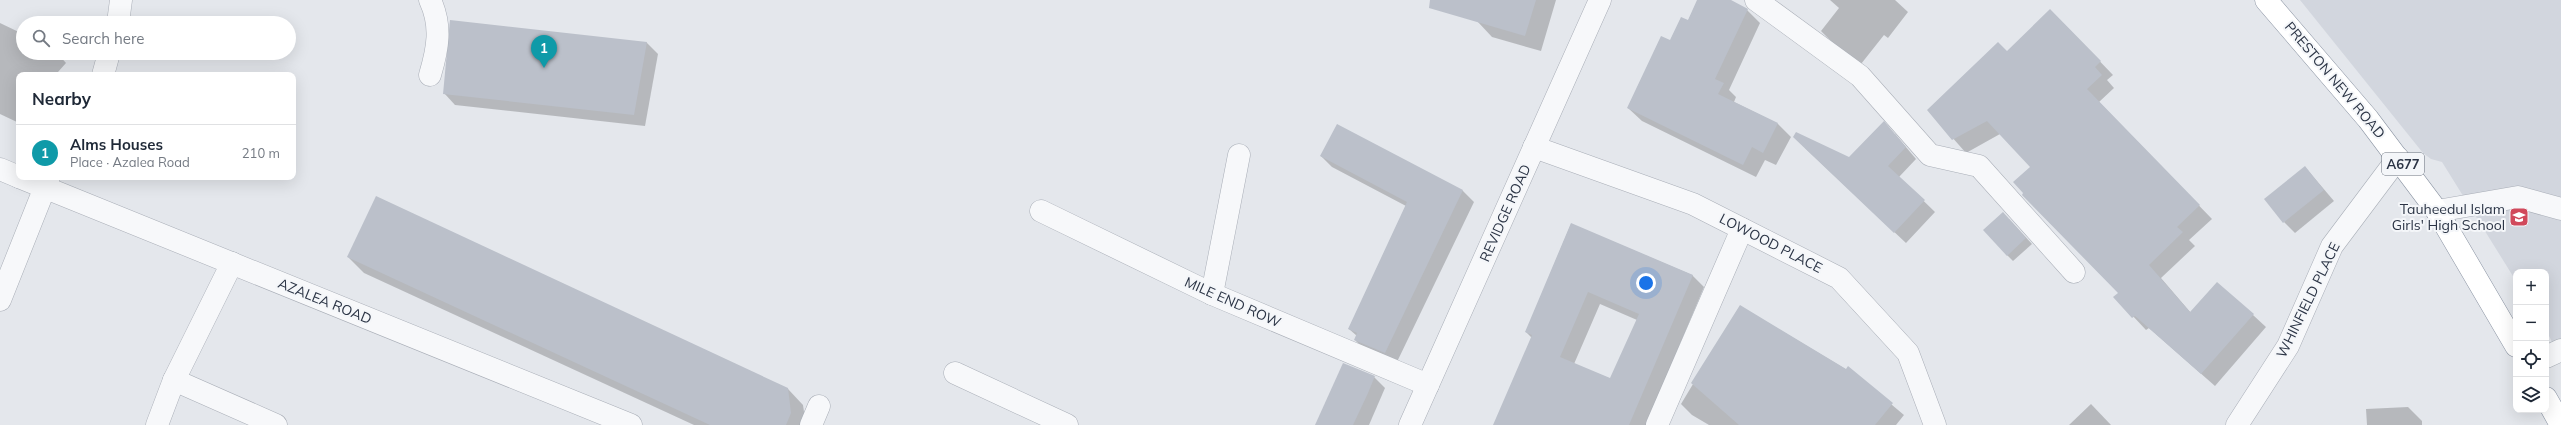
<!DOCTYPE html>
<meta charset="utf-8">
<style>
body{margin:0;font-family:Mulish,sans-serif;background:#f6f6f7;color:#1f2937}
.controls{position:absolute;right:12px;bottom:12px;display:grid;overflow:hidden;border-radius:8px;box-shadow:0 4px 16px #0002}
.controls button{width:36px;height:36px;display:grid;place-items:center;padding:0;border:0;border-bottom:1px solid #e0e1e3;background:#fff;color:#1f2937;font:20px sans-serif}
.you{position:absolute;left:1646px;top:283px;width:14px;height:14px;margin:-10px;border:3px solid #fff;border-radius:50%;background:#1a73e8;box-shadow:0 0 0 6px #1a73e833}
.badge{display:grid;place-items:center;width:26px;height:26px;border-radius:50%;background:#2563eb;color:#fff;font-size:13px;font-weight:700}
.pin{position:absolute;translate:-50% -33px;filter:drop-shadow(0 1px 2px #0008)}
.pin::after{content:'';position:absolute;top:21px;width:14px;height:12px;background:inherit;clip-path:polygon(0 0,100% 0,50% 100%)}
.list{margin:0;padding:0;list-style:none}
h2{display:flex;justify-content:space-between;align-items:center;height:52px;margin:0;padding:0 16px;font-size:17px}
h2 small{font-size:13px;font-weight:400;color:#747a83}
.list li{display:grid;grid-template-columns:26px 1fr auto;gap:12px;align-items:center;box-sizing:border-box;height:56px;padding:0 16px;border-top:1px solid #e0e1e3}
.list b{display:block;font-size:15px;white-space:nowrap}
.list p{margin:0;font-size:13px;white-space:nowrap;color:#747a83}
.list em{font-size:13px;font-style:normal;color:#747a83}
.icon{flex:none;width:22px;height:22px;fill:none;stroke:currentColor;stroke-width:2;stroke-linecap:round;stroke-linejoin:round}
.map{position:relative;flex:none;width:2561px;height:425px;overflow:hidden}
.search{position:absolute;background:#fff;box-shadow:0 4px 16px #0002;left:16px;top:16px;width:280px;height:44px;display:flex;align-items:center;gap:10px;box-sizing:border-box;padding:0 14px;border-radius:22px;color:#747a83;font-size:15px}
.panel{position:absolute;background:#fff;box-shadow:0 4px 16px #0002;left:16px;top:72px;width:280px;height:108px;border-radius:8px}
.map>svg:first-child{display:block}
.built{fill:#d2d6de}
.shadow{fill:#0003;fill-rule:evenodd}
.building{fill:#bbc0ca;fill-rule:evenodd}
.lines{fill:none;stroke-linecap:round;stroke-linejoin:round}
.minor-casing{stroke:#a9aeb7;stroke-width:23}
.highway-casing{stroke:#8b94a3;stroke-width:23}
.minor{stroke:#f7f8fa;stroke-width:22}
.highway{stroke:#fff;stroke-width:22}
.labels{text-anchor:middle;stroke-width:4;stroke-linejoin:round;paint-order:stroke}
.shield{fill:#f4f6f9;stroke:#676e7b;stroke-width:1}
.shield-label{font-size:13px;font-weight:bold;fill:#2b3445}
.street-label{font-size:14px;fill:#2b3445;stroke:#f4f6f9}
.poi-label{font-size:14px;fill:#2b3445;stroke:#f4f6f9;text-anchor:end}
</style>
<div class="map">
<svg width="2561" height="425" viewBox="0 0 2561 425">
<rect width="100%" height="100%" fill="#e4e7ec"/>
<path class="built" d="M 2300,0 L 2561,0 L 2561,360 L 2546,330 L 2546,272 L 2516,272 L 2516,281 L 2442,162 L 2431,159 L 2423,153 Z"/>
<g class="shadow">
<path d="M 1436,0 L 1556,0 L 1541,51 L 1492,37 L 1477,21 Z"/>
<path d="M 1698,0 L 1728,0 L 1747,10 L 1760,23 L 1729,90 L 1736,97 L 1734,102 L 1778,124 L 1791,137 L 1776,165 L 1765,160 L 1756,177 L 1642,121 L 1628,108 L 1670,42 L 1688,21 Z"/>
<path d="M 1830,0 L 1895,0 L 1908,12 L 1888,38 L 1884,35 L 1861,64 L 1834,44 L 1821,31 L 1839,8 Z"/>
<path d="M 451,21 L 647,43 L 658,54 L 645,126 L 455,105 L 444,93 Z"/>
<path d="M 0,23 L 23,34 L 23,53 L 57,53 L 66,63 L 58,72 L 61,75 L 19,75 L 19,123 L 0,114 Z"/>
<path d="M 2063,23 L 2113,75 L 2107,80 L 2114,88 L 2099,102 L 2212,219 L 2189,240 L 2195,246 L 2161,278 L 2191,313 L 2253,315 L 2266,327 L 2215,386 L 2149,328 L 2146,330 L 2115,297 L 2119,293 L 2023,195 L 2032,167 L 2000,134 L 1966,153 L 1928,110 L 2007,52 Z"/>
<path d="M 1337,126 L 1463,191 L 1474,202 L 1396,364 L 1366,351 L 1355,340 L 1357,336 L 1349,329 L 1406,206 L 1332,167 L 1321,156 Z"/>
<path d="M 1895,134 L 1916,159 L 1899,177 L 1935,212 L 1906,243 L 1805,148 L 1850,158 Z"/>
<path d="M 2305,167 L 2334,201 L 2295,233 L 2284,222 Z"/>
<path d="M 2009,219 L 2032,244 L 2013,261 L 2007,255 Z"/>
<path d="M 1571,224 L 1692,275 L 1704,287 L 1646,425 L 1494,425 L 1532,338 L 1526,332 ZM 1600,304 L 1637,320 L 1611,379 L 1574,364 Z"/>
<path d="M 348,257 L 788,389 L 803,405 L 806,425 L 694,425 L 364,273 Z"/>
<path d="M 1740,306 L 1847,370 L 1848,368 L 1904,415 L 1896,425 L 1709,425 L 1692,415 L 1681,404 Z"/>
<path d="M 1374,377 L 1385,388 L 1369,425 L 1316,425 Z"/>
<path d="M 2091,404 L 2111,425 L 2069,425 Z"/>
<path d="M 2408,407 L 2422,421 L 2422,425 L 2367,425 L 2366,409 Z"/>
</g>
<g class="building">
<path d="M 1430,0 L 1536,0 L 1525,36 L 1429,8 Z"/>
<path d="M 1697,0 L 1731,0 L 1748,9 L 1715,79 L 1724,83 L 1718,94 L 1778,123 L 1763,153 L 1752,147 L 1743,165 L 1627,108 L 1661,36 L 1670,40 L 1681,17 L 1688,20 Z"/>
<path d="M 2050,9 L 2101,61 L 2095,67 L 2102,75 L 2087,89 L 2200,205 L 2177,227 L 2183,232 L 2149,265 L 2190,312 L 2217,282 L 2254,314 L 2201,374 L 2135,316 L 2132,318 L 2113,297 L 2118,293 L 2022,195 L 2023,193 L 2013,182 L 2030,167 L 1987,121 L 1952,140 L 1927,110 L 1998,42 L 2007,51 Z"/>
<path d="M 450,20 L 647,42 L 634,115 L 443,94 Z"/>
<path d="M 1884,121 L 1906,147 L 1888,166 L 1925,200 L 1894,233 L 1793,137 L 1796,132 L 1849,157 Z"/>
<path d="M 1337,124 L 1463,190 L 1385,353 L 1354,340 L 1357,333 L 1348,329 L 1407,202 L 1320,156 Z"/>
<path d="M 2305,166 L 2324,190 L 2283,223 L 2264,199 Z"/>
<path d="M 376,196 L 788,388 L 791,413 L 786,425 L 710,425 L 347,257 Z"/>
<path d="M 2003,212 L 2026,238 L 2007,256 L 1983,230 Z"/>
<path d="M 1571,223 L 1693,275 L 1629,425 L 1493,425 L 1532,335 L 1525,332 ZM 1588,292 L 1639,314 L 1610,378 L 1560,357 Z"/>
<path d="M 1740,305 L 1846,369 L 1848,366 L 1893,403 L 1875,425 L 1739,425 L 1691,383 Z"/>
<path d="M 1343,363 L 1375,376 L 1368,393 L 1353,425 L 1315,425 Z"/>
</g>
<g class="lines">
<g class="minor-casing">
<g id="minor">
<path d="M 430,0 C 442,26 438,48 430,75"/>
<path d="M 1756,0 L 1860,76 L 1930,155 L 1979,166 L 2074,272"/>
<path d="M 118,23 L 121,0"/>
<path d="M 103,75 L 109,53"/>
<path d="M 1534,147 L 1693,204 L 1839,278 L 1908,353 L 1935,425"/>
<path d="M 0,169 L 19,177"/>
<path d="M 19,177 L 631,425"/>
<path d="M 1041,211 L 1212,294 L 1428,385"/>
<path d="M 2437,211 L 2518,197 L 2561,209"/>
<path d="M 1212,294 L 1239,155"/>
<path d="M 0,300 L 49,177"/>
<path d="M 2546,357 L 2561,350"/>
<path d="M 955,373 L 1067,425"/>
<path d="M 174,380 L 276,425"/>
<path d="M 157,425 L 174,380 L 232,263"/>
<path d="M 811,425 L 819,406"/>
<path d="M 1410,425 L 1600,0"/>
<path d="M 1657,425 L 1742,229"/>
<path d="M 2237,425 L 2288,346 L 2332,246 L 2398,158"/>
</g>
</g>
<g class="highway-casing">
<g id="highway">
<path d="M 2266,0 L 2368,119 L 2437,211 L 2516,346"/>
<path d="M 2546,398 L 2561,425"/>
</g>
</g>
<use href="#minor" class="minor"/>
<use href="#highway" class="highway"/>
</g>
<defs>
<g id="school-square" transform="scale(1)"><rect x="-9" y="-9" width="18" height="18" rx="4" fill="#d1495b" stroke="#f4f6f9"/><path d="M0-5L7-2L0 1L-7-2ZM-4 1L0 2.5L4 1V4Q0 6-4 4Z" fill="#fff"/></g>
</defs>
<g fill-rule="evenodd">
<use href="#school-square" x="2519" y="217"/>
</g>
<g class="labels">
<rect class="shield" x="2382" y="153" width="42" height="22" rx="3"/>
<g class="shield-label">
<text x="2403" y="169">A677</text>
</g>
<g class="street-label">
<text transform="translate(2335 80) rotate(50)" y="5">PRESTON NEW ROAD</text>
<text transform="translate(1505 213) rotate(-66)" y="5">REVIDGE ROAD</text>
<text transform="translate(1771 243) rotate(27)" y="5">LOWOOD PLACE</text>
<text transform="translate(2308 300) rotate(-64)" y="5">WHINFIELD PLACE</text>
<text transform="translate(325 301) rotate(22)" y="5">AZALEA ROAD</text>
<text transform="translate(1233 302) rotate(24)" y="5">MILE END ROW</text>
</g>
<g class="poi-label">
<text x="2505" y="214">Tauheedul Islam<tspan x="2505" dy="16">Girls' High School</tspan></text>
</g>
</g>
</svg>
<div class="controls">
<button>+</button>
<button>−</button>
<button><svg class="icon" aria-label="locate" viewBox="0 0 24 24"><circle cx="12" cy="12" r="6"/><path d="M12 2v4M12 18v4M2 12h4M18 12h4"/></svg></button>
<button><svg class="icon" aria-label="layers" viewBox="0 0 24 24"><path d="M12 4l9 5-9 5-9-5zM3 14l9 5 9-5"/></svg></button>
</div>
<div class="you"></div>
<div class="pin badge" style="left:544px;top:68px;background:#0f9aa8">1</div>
<div class="search"><svg class="icon" aria-label="search" viewBox="0 0 24 24"><circle cx="10" cy="10" r="6"/><path d="M15 15l6 6"/></svg>Search here</div>
<section class="panel">
<h2>Nearby<small></small></h2>
<ul class="list">
<li><span class="badge" style="background:#0f9aa8">1</span><div><b>Alms Houses</b><p>Place · Azalea Road</p></div><em>210 m</em></li>
</ul>
</section>
</div>
